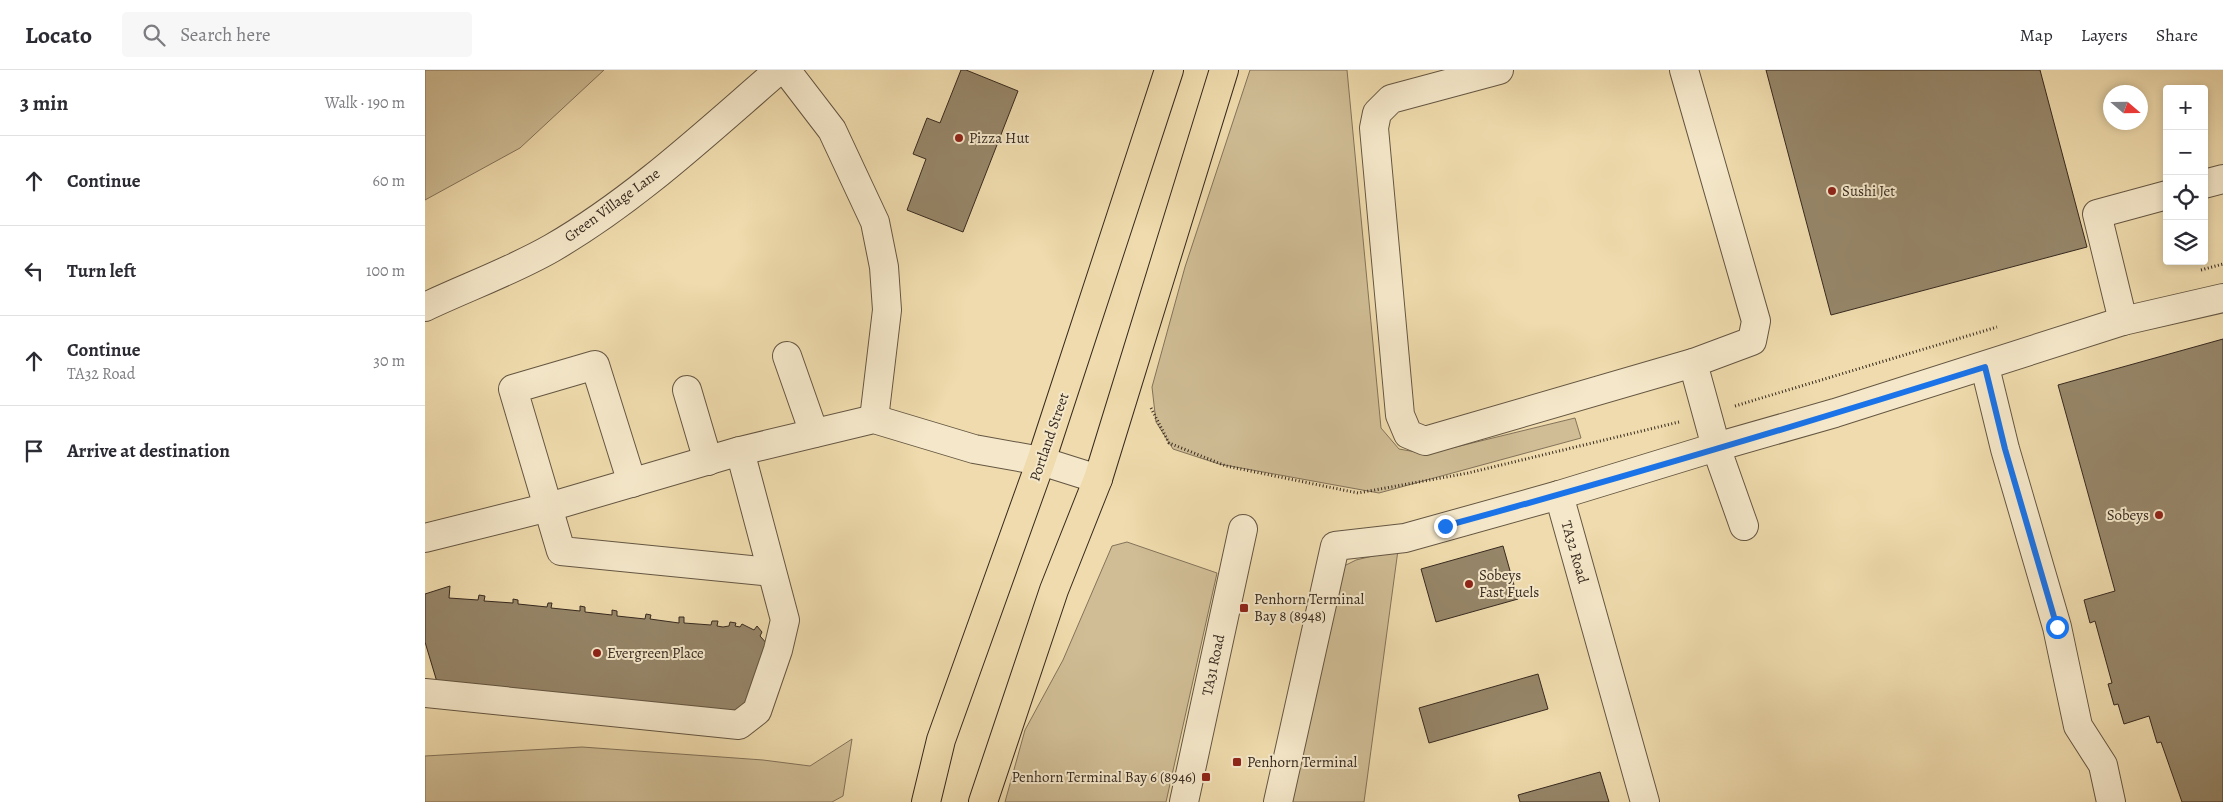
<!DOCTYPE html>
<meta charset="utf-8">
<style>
body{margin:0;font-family:Alegreya,serif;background:#f7f7f7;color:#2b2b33}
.controls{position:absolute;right:15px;top:15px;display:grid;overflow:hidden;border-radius:5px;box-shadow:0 2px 8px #0003}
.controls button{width:45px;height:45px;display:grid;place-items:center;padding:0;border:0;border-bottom:1px solid #e1e1e2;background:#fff;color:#2b2b33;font:25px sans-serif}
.compass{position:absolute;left:1678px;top:15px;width:45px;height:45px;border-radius:50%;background:#fff;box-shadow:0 2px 8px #0003;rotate:110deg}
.stop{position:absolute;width:15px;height:15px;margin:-11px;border:4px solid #1a73e8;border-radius:50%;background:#fff}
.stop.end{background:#1a73e8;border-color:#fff;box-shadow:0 1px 5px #0008}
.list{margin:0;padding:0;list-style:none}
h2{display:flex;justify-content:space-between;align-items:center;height:65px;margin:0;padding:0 20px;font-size:21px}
h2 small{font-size:16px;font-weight:400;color:#7c7c81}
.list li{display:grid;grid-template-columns:32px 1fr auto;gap:15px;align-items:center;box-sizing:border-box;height:90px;padding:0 20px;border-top:1px solid #e1e1e2}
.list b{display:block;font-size:19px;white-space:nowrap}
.list p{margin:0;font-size:16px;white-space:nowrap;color:#7c7c81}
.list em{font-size:16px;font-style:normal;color:#7c7c81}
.icon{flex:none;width:28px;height:28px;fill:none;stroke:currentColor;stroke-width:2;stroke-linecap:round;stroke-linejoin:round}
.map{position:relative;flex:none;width:1798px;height:732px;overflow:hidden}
header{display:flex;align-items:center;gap:30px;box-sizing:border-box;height:70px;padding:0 25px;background:#fff;border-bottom:1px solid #e1e1e2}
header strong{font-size:24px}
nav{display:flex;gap:28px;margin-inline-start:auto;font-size:18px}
.search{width:350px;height:45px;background:#f7f7f7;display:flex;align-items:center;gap:12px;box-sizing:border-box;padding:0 18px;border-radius:5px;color:#7c7c81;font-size:19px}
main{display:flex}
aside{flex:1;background:#fff}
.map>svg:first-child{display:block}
.green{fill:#d0bd95;stroke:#83735a}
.building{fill:#968669;stroke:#36291f}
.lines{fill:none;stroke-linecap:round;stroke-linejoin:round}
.minor-casing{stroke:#645642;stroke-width:30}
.major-casing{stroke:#36291f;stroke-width:30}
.path{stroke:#36291f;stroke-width:3;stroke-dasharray:1 2.5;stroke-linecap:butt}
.minor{stroke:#f5e8ca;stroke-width:28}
.major{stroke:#efdbad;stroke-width:28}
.route{stroke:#1a73e8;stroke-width:6}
.poi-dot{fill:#8f2418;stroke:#f5e8ca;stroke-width:2}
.labels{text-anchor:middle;stroke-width:4;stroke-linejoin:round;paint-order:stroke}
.poi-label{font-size:15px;fill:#36291f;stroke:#f5e8ca;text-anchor:start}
.street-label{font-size:15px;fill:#36291f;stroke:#f5e8ca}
</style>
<header>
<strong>Locato</strong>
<div class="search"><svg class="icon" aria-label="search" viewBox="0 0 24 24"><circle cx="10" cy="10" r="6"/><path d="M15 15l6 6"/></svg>Search here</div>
<nav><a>Map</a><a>Layers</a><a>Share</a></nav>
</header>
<main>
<aside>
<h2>3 min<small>Walk · 190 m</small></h2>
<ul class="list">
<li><svg class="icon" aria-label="ahead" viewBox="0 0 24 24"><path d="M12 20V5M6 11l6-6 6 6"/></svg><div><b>Continue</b></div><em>60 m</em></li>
<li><svg class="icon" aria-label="left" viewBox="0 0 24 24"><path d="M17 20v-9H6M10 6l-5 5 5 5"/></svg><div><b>Turn left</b></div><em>100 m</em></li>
<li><svg class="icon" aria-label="ahead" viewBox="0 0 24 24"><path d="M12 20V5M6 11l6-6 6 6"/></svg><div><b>Continue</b><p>TA32 Road</p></div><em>30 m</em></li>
<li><svg class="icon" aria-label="arrive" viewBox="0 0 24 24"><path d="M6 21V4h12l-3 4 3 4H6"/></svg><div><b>Arrive at destination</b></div></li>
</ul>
</aside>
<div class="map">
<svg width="1798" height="732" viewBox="0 0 1798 732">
<rect width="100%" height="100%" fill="#efdbad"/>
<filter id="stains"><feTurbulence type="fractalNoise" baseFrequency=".004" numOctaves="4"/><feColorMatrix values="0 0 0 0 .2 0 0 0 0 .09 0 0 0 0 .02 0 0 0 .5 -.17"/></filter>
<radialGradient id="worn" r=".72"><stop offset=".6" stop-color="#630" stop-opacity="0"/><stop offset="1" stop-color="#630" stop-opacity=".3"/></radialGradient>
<g class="green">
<path d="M 0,0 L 179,0 L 95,78 L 0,130 Z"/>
<path d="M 825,0 L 922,0 L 956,358 L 974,379 L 1002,384 L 1150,348 L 1156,368 L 954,423 L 794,394 L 748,379 L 731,352 L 727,317 L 760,197 Z"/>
<path d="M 702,472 L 792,503 L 741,732 L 580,732 L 600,660 L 638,590 L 687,476 Z"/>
<path d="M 973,480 L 939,732 L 854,732 L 907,502 L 931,490 Z"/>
<path d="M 427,669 L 418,726 L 407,732 L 0,732 L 0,686 L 157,677 L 338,690 L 385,696 Z"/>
</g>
<g class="building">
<path d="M 536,0 L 541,0 L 593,21 L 538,162 L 482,140 L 501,89 L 488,84 L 502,48 L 515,53 Z"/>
<path d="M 1341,0 L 1615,0 L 1662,177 L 1406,245 Z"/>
<path d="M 1798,269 L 1798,732 L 1757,732 L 1736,672 L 1732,673 L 1724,646 L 1699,654 L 1693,634 L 1689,635 L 1683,614 L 1687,613 L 1670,551 L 1665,553 L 1659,530 L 1690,521 L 1633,315 Z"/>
<path d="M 1078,476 L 1093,529 L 1011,552 L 996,499 Z"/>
<path d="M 25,516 L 24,528 L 53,530 L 54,525 L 60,526 L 59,531 L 88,533 L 88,529 L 93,530 L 93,534 L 122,537 L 123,533 L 127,533 L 126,538 L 155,541 L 155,536 L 160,537 L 160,542 L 187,545 L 187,540 L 192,541 L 192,546 L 220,549 L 221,544 L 226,545 L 225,549 L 254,553 L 254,547 L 259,547 L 259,553 L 286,555 L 287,551 L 293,551 L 292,556 L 298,557 L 304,556 L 305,552 L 311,553 L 310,556 L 315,557 L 317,554 L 329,560 L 332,556 L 337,562 L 335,566 L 344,576 L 329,620 L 325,618 L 322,628 L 325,629 L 324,633 L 320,632 L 317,639 L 319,643 L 12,612 L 0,572 L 0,524 Z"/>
<path d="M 1113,604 L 1123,639 L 1004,673 L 994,638 Z"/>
<path d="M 1175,702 L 1184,732 L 1095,732 L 1093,725 Z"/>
</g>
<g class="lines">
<g class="minor-casing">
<g id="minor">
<path d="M 361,0 L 407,60 L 450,152 L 459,197 L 462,240 L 449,349"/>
<path d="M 1074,0 L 966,29 L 952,43 L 949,58 L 975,345 L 983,364 L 1000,371 L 1268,293"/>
<path d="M 1779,114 L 1798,109"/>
<path d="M 0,237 C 42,217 87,201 127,178 C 210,130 282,62 354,0"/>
<path d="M 1698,251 L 1798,228"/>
<path d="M 362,286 L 389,363"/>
<path d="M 1560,297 L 1580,379 L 1632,557 L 1653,656 L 1678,695 L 1686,732"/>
<path d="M 262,320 L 283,391"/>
<path d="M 207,413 L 170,295 L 88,319 L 136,481 L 346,502"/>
<path d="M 1134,425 L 1220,732"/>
<path d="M 1319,456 L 1291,377 L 1410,343 L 1698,251 L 1672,144 L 1742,125"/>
<path d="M 0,468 L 124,437 L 315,381 L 449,349 L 549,379 L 616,391 L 673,409"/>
<path d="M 0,623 L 314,655 L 332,641 L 353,580 L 360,550 L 315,381"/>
<path d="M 759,732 L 818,459"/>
<path d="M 853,732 L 910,476 L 980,468 L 1134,425 L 1291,377 L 1268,293 L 1327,271 L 1331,251 L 1259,0"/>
</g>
</g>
<g class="major-casing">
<g id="major">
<path d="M 501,732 L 516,670 L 616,391 L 744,0"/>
<path d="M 558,732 L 629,520 L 673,409 L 799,0"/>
</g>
</g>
<g class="path">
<path d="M 1776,200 L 1798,194"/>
<path d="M 1310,336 L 1572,257"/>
<path d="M 726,338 L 744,373 L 801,396 L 933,423 L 1043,403 L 1254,352"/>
</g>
<use href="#minor" class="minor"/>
<use href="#major" class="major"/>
</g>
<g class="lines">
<path class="route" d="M 1020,456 C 1201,407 1381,353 1560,297 L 1580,379 L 1632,557"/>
</g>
<g class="poi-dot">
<circle cx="534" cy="68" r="5"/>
<circle cx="1407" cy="121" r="5"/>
<circle cx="1734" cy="445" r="5"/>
<circle cx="1044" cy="514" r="5"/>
<rect x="814" y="533" width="10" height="10" rx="2.5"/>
<circle cx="172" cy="583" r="5"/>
<rect x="807" y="687" width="10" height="10" rx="2.5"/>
<rect x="776" y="702" width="10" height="10" rx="2.5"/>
</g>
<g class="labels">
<g class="poi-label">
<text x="544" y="73">Pizza Hut</text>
<text x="1417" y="126">Sushi Jet</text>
<text x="1724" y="450" text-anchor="end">Sobeys</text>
<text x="1054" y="510">Sobeys<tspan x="1054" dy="17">Fast Fuels</tspan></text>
<text x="829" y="534">Penhorn Terminal<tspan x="829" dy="17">Bay 8 (8948)</tspan></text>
<text x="182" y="588">Evergreen Place</text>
<text x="822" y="697">Penhorn Terminal</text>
<text x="771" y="712" text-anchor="end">Penhorn Terminal Bay 6 (8946)</text>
</g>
<g class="street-label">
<text transform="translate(187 135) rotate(-36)" y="5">Green Village Lane</text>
<text transform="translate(624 367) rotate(-71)" y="5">Portland Street</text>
<text transform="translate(1150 482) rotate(74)" y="5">TA32 Road</text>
<text transform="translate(788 595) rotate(-78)" y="5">TA31 Road</text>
</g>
</g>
<rect width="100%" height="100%" filter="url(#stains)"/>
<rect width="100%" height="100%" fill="url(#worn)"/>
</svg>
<div class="controls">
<button>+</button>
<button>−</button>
<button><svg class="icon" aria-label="locate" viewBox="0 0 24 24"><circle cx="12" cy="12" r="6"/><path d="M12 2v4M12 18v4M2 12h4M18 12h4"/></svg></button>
<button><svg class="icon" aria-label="layers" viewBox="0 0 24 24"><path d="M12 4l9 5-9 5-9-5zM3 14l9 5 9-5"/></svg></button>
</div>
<svg class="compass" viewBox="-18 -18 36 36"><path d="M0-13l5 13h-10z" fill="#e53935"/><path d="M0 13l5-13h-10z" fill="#7c7c81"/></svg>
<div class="stop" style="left:1632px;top:557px"></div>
<div class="stop end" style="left:1020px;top:456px"></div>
</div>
</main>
